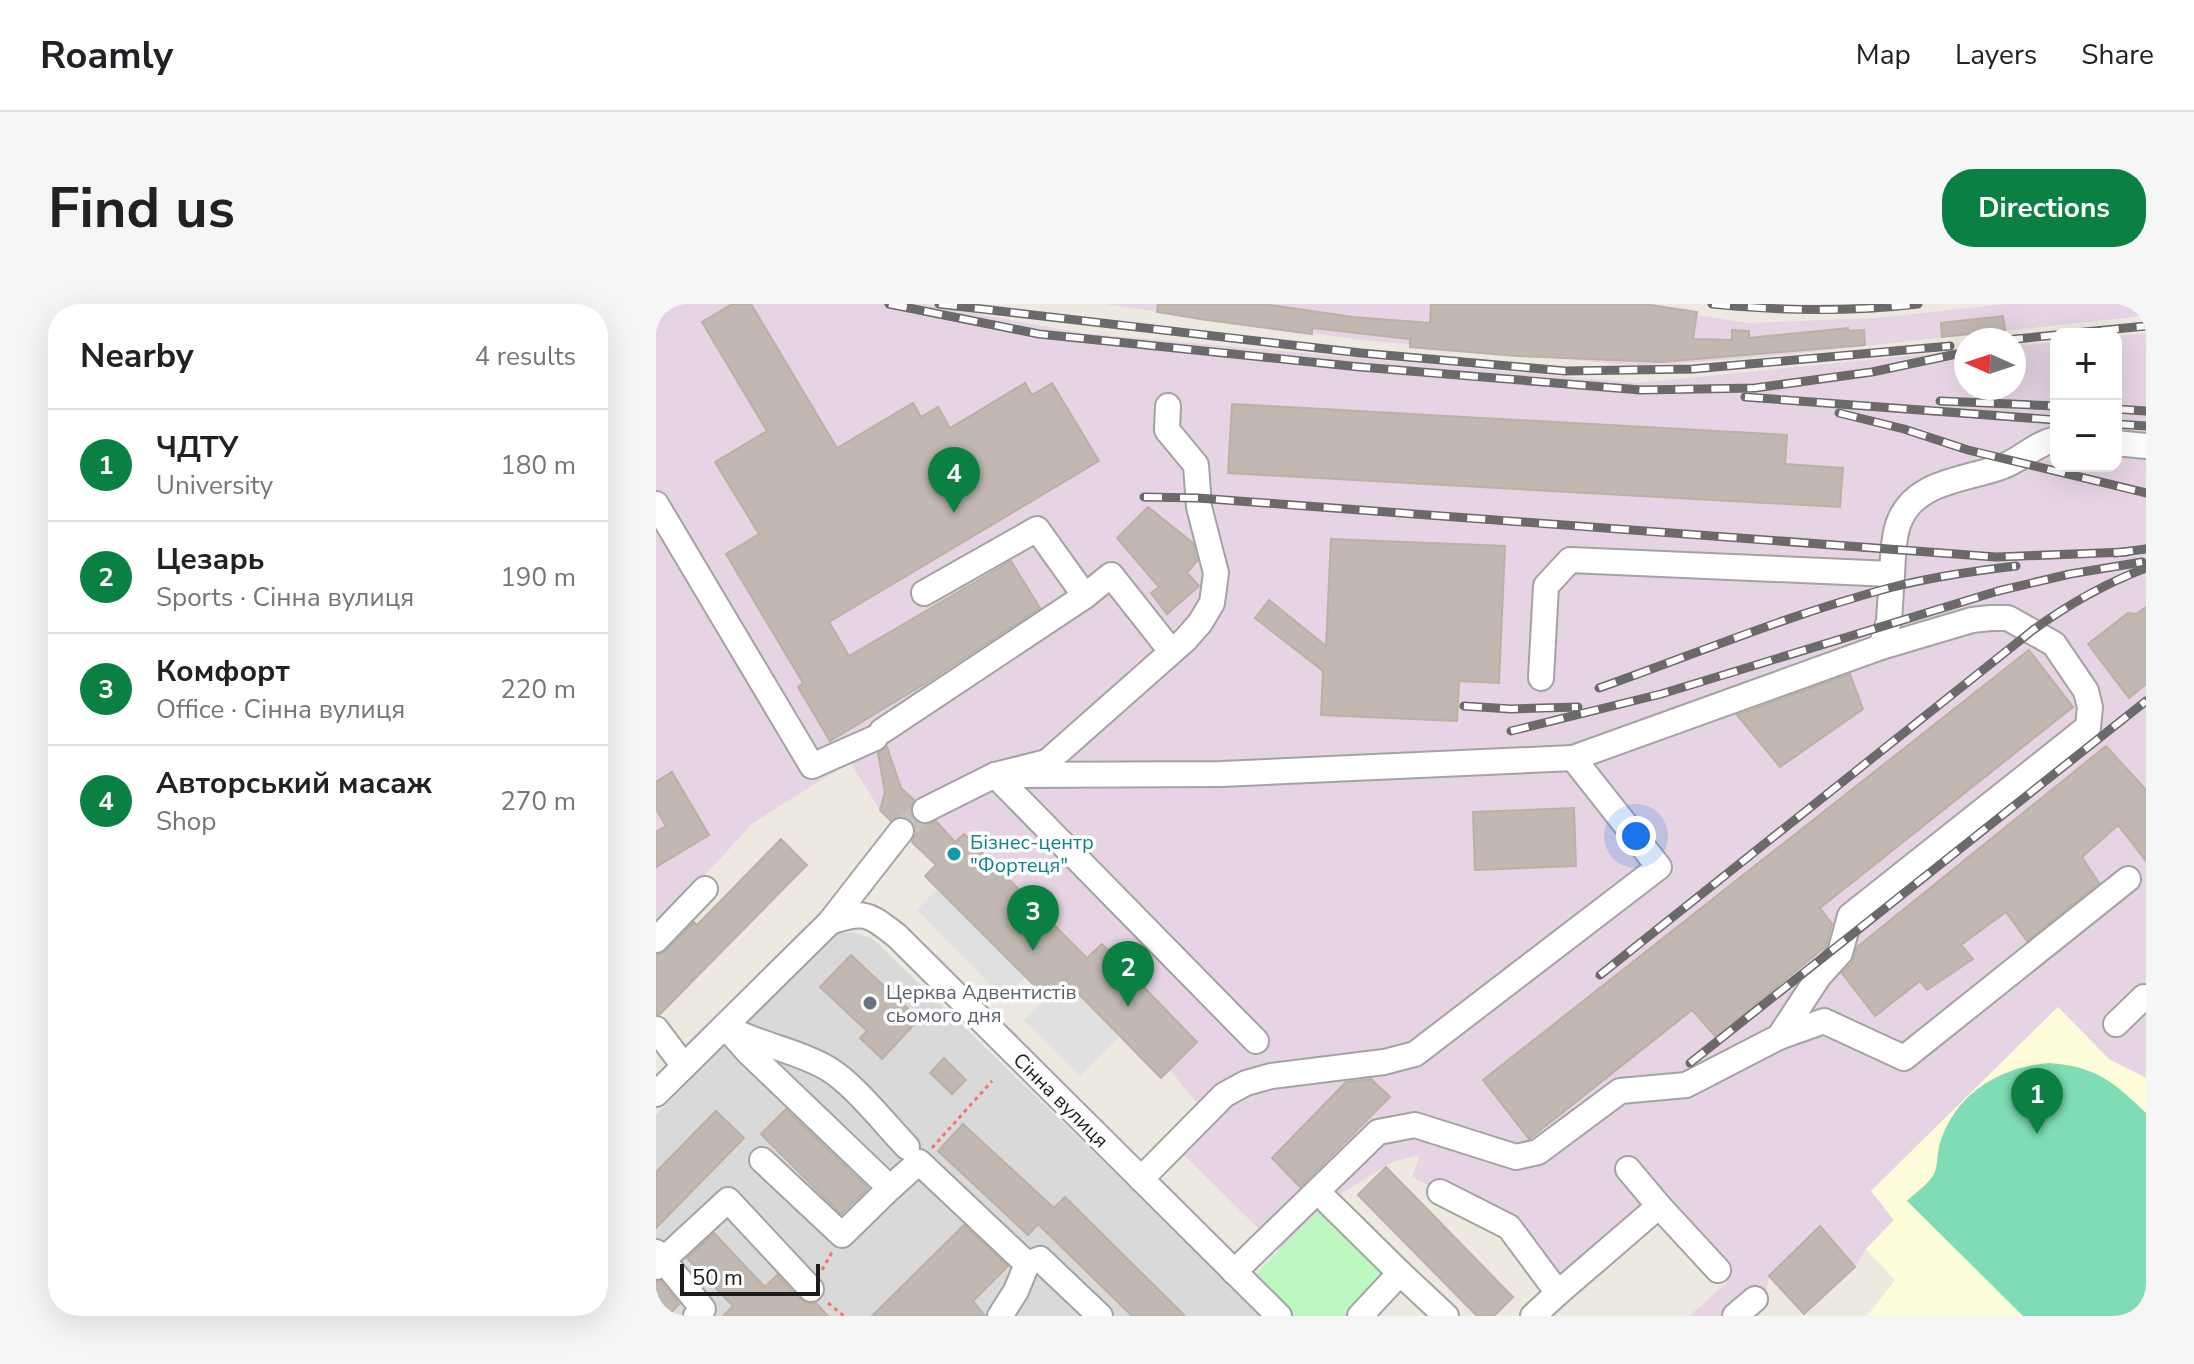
<!DOCTYPE html>
<meta charset="utf-8">
<style>
body{margin:0;font-family:"Nunito Sans",sans-serif;background:#f6f6f6;color:#202124}
.controls{position:absolute;right:24px;top:24px;display:grid;overflow:hidden;border-radius:16px;box-shadow:0 8px 32px #0002}
.controls button{width:72px;height:72px;display:grid;place-items:center;padding:0;border:0;border-bottom:2px solid #e0e0e0;background:#fff;color:#202124;font:40px sans-serif}
.compass{position:absolute;left:1298px;top:24px;width:72px;height:72px;border-radius:50%;background:#fff;box-shadow:0 8px 32px #0002;rotate:273deg}
.scale{position:absolute;left:24px;bottom:20px;width:140px;box-sizing:border-box;padding-left:8px;border:4px solid #1c1c1c;border-top:0;font-size:22px;line-height:28px;white-space:nowrap;color:#1c1c1c;-webkit-text-stroke:6px #fff;paint-order:stroke}
.you{position:absolute;left:980px;top:532px;width:28px;height:28px;margin:-20px;border:6px solid #fff;border-radius:50%;background:#1a73e8;box-shadow:0 0 0 12px #1a73e833}
.badge{display:grid;place-items:center;width:52px;height:52px;border-radius:50%;background:#0b8043;color:#fff;font-size:26px;font-weight:700}
.pin{position:absolute;translate:-50% -66px;filter:drop-shadow(0 2px 4px #0008)}
.pin::after{content:'';position:absolute;top:42px;width:28px;height:24px;background:inherit;clip-path:polygon(0 0,100% 0,50% 100%)}
.list{margin:0;padding:0;list-style:none}
h2{display:flex;justify-content:space-between;align-items:center;height:104px;margin:0;padding:0 32px;font-size:34px}
h2 small{font-size:26px;font-weight:400;color:#757577}
.list li{display:grid;grid-template-columns:52px 1fr auto;gap:24px;align-items:center;box-sizing:border-box;height:112px;padding:0 32px;border-top:2px solid #e0e0e0}
.list b{display:block;font-size:30px;white-space:nowrap}
.list p{margin:0;font-size:26px;white-space:nowrap;color:#757577}
.list em{font-size:26px;font-style:normal;color:#757577}
.map{position:relative;flex:none;width:1490px;height:1012px;overflow:hidden;border-radius:32px}
header{display:flex;align-items:center;gap:48px;box-sizing:border-box;height:112px;padding:0 40px;background:#fff;border-bottom:2px solid #e0e0e0}
header strong{font-size:38px}
nav{display:flex;gap:44px;margin-inline-start:auto;font-size:28px}
.intro{display:flex;align-items:center;justify-content:space-between;box-sizing:border-box;height:192px;padding:0 48px}
h1{margin:0;font-size:56px}
.button{padding:20px 36px;border-radius:32px;background:#0b8043;color:#fff;font-size:28px;font-weight:700}
main{display:flex;gap:48px;padding:0 48px}
aside{flex:1;background:#fff;border-radius:32px;box-shadow:0 8px 32px #0002}
.map>svg:first-child{display:block}
.residential{fill:#dad9d9}
.industrial{fill:#e6d3e3}
.education{fill:#fefdd9}
.park{fill:#bdf8c0}
.pitch{fill:#7fdcb5}
.parking{fill:#e0e0e0}
.building{fill:#c1b8b1;stroke:#beafa4;stroke-width:2}
.lines{fill:none;stroke-linecap:round;stroke-linejoin:round}
.minor-tunnel{stroke:#c3c0ba;stroke-width:24;stroke-dasharray:24 12;stroke-linecap:butt}
.minor-casing{stroke:#a3a3a3;stroke-width:28}
.path{stroke:#f87268;stroke-width:3;stroke-dasharray:4 4;stroke-linecap:butt}
.minor{stroke:#fff;stroke-width:24}
.rail-casing{stroke:#6a6a6a;stroke-width:9}
.rail{stroke:#fff;stroke-width:6;stroke-dasharray:18;stroke-linecap:butt}
.culture-dot{fill:#0f9aa8;stroke:#fff;stroke-width:3}
.worship-dot{fill:#6b7280;stroke:#fff;stroke-width:3}
.labels{text-anchor:middle;stroke-width:7;stroke-linejoin:round;paint-order:stroke}
.culture-label{font-size:20px;fill:#0d838f;stroke:#fff;text-anchor:start}
.worship-label{font-size:20px;fill:#5b616d;stroke:#fff;text-anchor:start}
.street-label{font-size:20px;fill:#1c1c1c;stroke:#fff}
</style>
<header>
<strong>Roamly</strong>
<nav><a>Map</a><a>Layers</a><a>Share</a></nav>
</header>
<div class="intro"><h1>Find us</h1><a class="button">Directions</a></div>
<main>
<aside>
<h2>Nearby<small>4 results</small></h2>
<ul class="list">
<li><span class="badge">1</span><div><b>ЧДТУ</b><p>University</p></div><em>180 m</em></li>
<li><span class="badge">2</span><div><b>Цезарь</b><p>Sports · Сінна вулиця</p></div><em>190 m</em></li>
<li><span class="badge">3</span><div><b>Комфорт</b><p>Office · Сінна вулиця</p></div><em>220 m</em></li>
<li><span class="badge">4</span><div><b>Авторський масаж</b><p>Shop</p></div><em>270 m</em></li>
</ul>
</aside>
<div class="map">
<svg width="1490" height="1012" viewBox="0 0 1490 1012">
<rect width="100%" height="100%" fill="#ede9e1"/>
<path class="residential" d="M 197,628 L 217,635 L 607,1012 L 0,1012 L 0,811 L 174,635 L 181,630 Z"/>
<g class="industrial">
<path d="M 0,0 L 267,0 L 426,29 L 981,79 L 1310,46 L 1310,84 L 1358,84 L 1358,42 L 1400,38 L 1400,162 L 1460,162 L 1460,32 L 1490,29 L 1490,774 L 1454,757 L 1402,703 L 1215,887 L 1238,916 L 1210,945 L 1199,963 L 1164,922 L 1113,972 L 1104,1012 L 1033,1012 L 1072,978 L 1003,903 L 902,989 L 853,923 L 756,873 L 764,851 L 736,858 L 672,898 L 625,947 L 518,841 L 549,808 L 513,765 L 541,737 L 446,640 L 431,654 L 308,530 L 280,561 L 224,506 L 194,458 L 97,519 L 0,624 Z"/>
<path d="M 449,0 L 976,0 L 1090,19 L 1219,14 L 1351,0 L 1490,0 L 1490,14 L 1486,12 L 1107,53 L 983,62 L 705,36 Z"/>
</g>
<path class="education" d="M 1402,703 L 1454,756 L 1490,774 L 1490,1012 L 1211,1012 L 1239,976 L 1210,945 L 1238,916 L 1215,887 Z"/>
<path class="park" d="M 672,898 L 744,969 L 704,1012 L 638,1012 L 597,973 Z"/>
<path class="pitch" d="M 1393,759 C 1439,762 1458,778 1490,809 L 1490,1012 L 1367,1012 L 1251,897 C 1259,889 1273,880 1278,870 C 1282,862 1281,848 1284,839 C 1299,790 1343,763 1393,759 Z"/>
<g class="parking">
<path d="M 281,585 L 369,673 L 348,694 L 261,606 Z"/>
<path d="M 409,676 L 465,731 L 424,772 L 368,717 Z"/>
</g>
<g class="building">
<path d="M 76,0 L 95,0 L 181,144 L 257,99 L 265,113 L 282,103 L 294,124 L 369,79 L 376,91 L 396,79 L 443,157 L 173,318 L 193,352 L 355,257 L 384,304 L 270,379 L 174,437 L 142,383 L 147,379 L 70,250 L 103,230 L 59,158 L 111,127 L 46,18 Z"/>
<path d="M 502,0 L 607,0 L 697,13 L 774,19 L 775,0 L 988,0 L 1041,8 L 1037,35 L 1076,36 L 1076,26 L 1093,27 L 1093,34 L 1192,24 L 1192,27 L 1208,26 L 1209,41 L 1005,58 L 861,52 L 754,43 L 754,35 L 656,24 L 656,30 L 544,15 L 501,8 Z"/>
<path d="M 1347,12 L 1349,26 L 1286,33 L 1285,19 Z"/>
<path d="M 576,100 L 1131,131 L 1129,160 L 1187,164 L 1184,203 L 572,169 Z"/>
<path d="M 492,203 L 537,239 L 541,257 L 531,269 L 543,282 L 511,310 L 495,289 L 503,283 L 461,234 Z"/>
<path d="M 675,235 L 849,242 L 843,379 L 803,377 L 801,417 L 665,411 L 667,367 L 599,314 L 613,296 L 670,342 Z"/>
<path d="M 1490,303 L 1490,380 L 1473,394 L 1432,340 L 1472,309 L 1480,310 Z"/>
<path d="M 1373,346 L 1417,403 L 1164,604 L 1176,620 L 1170,642 L 1060,733 L 1036,706 L 873,835 L 827,776 Z"/>
<path d="M 1194,370 L 1207,405 L 1124,463 L 1081,411 Z"/>
<path d="M 1450,442 L 1490,486 L 1490,557 L 1462,521 L 1426,553 L 1443,579 L 1371,637 L 1350,608 L 1305,641 L 1317,655 L 1271,686 L 1264,677 L 1219,712 L 1186,669 L 1196,659 L 1201,643 Z"/>
<path d="M 231,443 L 245,484 L 258,496 L 254,506 L 260,518 L 269,521 L 280,517 L 299,538 L 308,530 L 431,654 L 446,640 L 541,738 L 505,774 L 409,676 L 391,694 L 269,572 L 280,561 L 256,538 L 260,530 L 259,521 L 248,512 L 235,517 L 224,506 L 229,488 L 222,449 Z"/>
<path d="M 16,468 L 53,531 L 0,563 L 0,528 L 10,522 L 0,505 L 0,478 Z"/>
<path d="M 918,504 L 920,562 L 819,566 L 817,508 Z"/>
<path d="M 125,535 L 151,561 L 3,711 L 0,710 L 0,651 L 11,646 L 38,618 L 41,621 Z"/>
<path d="M 195,651 L 263,715 L 226,755 L 204,734 L 211,727 L 164,683 Z"/>
<path d="M 288,754 L 310,776 L 296,790 L 274,769 Z"/>
<path d="M 715,775 L 734,793 L 644,883 L 616,854 L 690,778 Z"/>
<path d="M 130,805 L 212,884 L 185,910 L 105,830 Z"/>
<path d="M 60,807 L 88,834 L 0,924 L 0,868 Z"/>
<path d="M 307,820 L 398,904 L 409,893 L 529,1012 L 476,1012 L 382,920 L 372,931 L 282,847 Z"/>
<path d="M 730,863 L 857,993 L 838,1012 L 821,1012 L 702,891 Z"/>
<path d="M 308,921 L 352,962 L 317,997 L 329,1012 L 216,1012 Z"/>
<path d="M 1164,922 L 1199,963 L 1148,1010 L 1113,972 Z"/>
<path d="M 58,929 L 109,983 L 121,971 L 144,995 L 151,999 L 160,999 L 172,1012 L 67,1012 L 77,1002 L 31,954 Z"/>
<path d="M 5,977 L 23,1000 L 12,1012 L 0,1012 L 0,978 Z"/>
</g>
<g class="lines">
<path class="minor-tunnel" d="M 245,527 L 269,506"/>
<g class="minor-casing">
<g id="minor">
<path d="M 1460,139 L 1490,142"/>
<path d="M 0,200 L 156,462 L 219,434"/>
<path d="M 1236,270 C 1237,255 1237,235 1242,221 C 1256,177 1309,176 1345,163 C 1366,156 1376,141 1400,135"/>
<path d="M 268,289 L 381,225 L 429,292"/>
<path d="M 885,374 L 890,282 L 914,256 L 1236,270 L 1233,317 L 1225,343"/>
<path d="M 226,427 L 429,292 L 455,271 L 515,347"/>
<path d="M 339,471 L 565,470 L 917,454"/>
<path d="M 339,471 L 600,737"/>
<path d="M 269,506 L 339,471 L 391,458 L 529,336 L 544,319 L 556,299 L 560,269 L 543,203 L 540,161 L 511,126 L 512,102"/>
<path d="M 174,618 C 209,606 213,610 241,632 L 623,1012"/>
<path d="M 0,636 L 49,585"/>
<path d="M 1460,720 L 1488,693"/>
<path d="M 69,722 L 92,748 L 234,884 L 263,858 L 371,960 L 384,955 L 444,1012"/>
<path d="M 0,725 L 28,762"/>
<path d="M 78,727 C 108,742 142,747 171,764 C 197,779 229,820 251,843"/>
<path d="M 0,790 L 174,618 L 245,527"/>
<path d="M 106,856 L 186,931 L 234,884"/>
<path d="M 485,875 L 568,791 L 590,779 L 615,772 L 728,758 L 759,750 L 1003,563 L 917,454 L 1225,343 L 1316,316 L 1335,314 L 1352,314 L 1398,340 L 1430,387 L 1434,403 L 1432,423 L 1194,612 L 1184,649 L 1163,672 L 1123,733"/>
<path d="M 784,888 L 853,923 L 902,989 L 877,1012"/>
<path d="M 672,898 L 744,969 L 704,1012"/>
<path d="M 1003,902 L 1062,966"/>
<path d="M 0,948 L 7,956 L 72,896 L 155,985"/>
<path d="M 0,963 L 7,956 L 47,1005 L 40,1012"/>
<path d="M 578,968 L 722,828 L 759,821 L 860,853 L 882,848 L 964,787 L 1030,781 L 1123,733 L 1168,717 L 1248,754 L 1472,575"/>
<path d="M 744,969 L 790,1012"/>
<path d="M 902,989 L 1003,902 L 972,865"/>
<path d="M 344,1012 L 360,987 L 371,960"/>
<path d="M 1079,1012 L 1099,995"/>
</g>
</g>
<g class="path">
<path d="M 276,844 L 336,777"/>
<path d="M 166,966 L 176,948"/>
<path d="M 172,999 L 188,1012"/>
</g>
<use href="#minor" class="minor"/>
<g class="rail-casing">
<g id="rail">
<path d="M 233,0 L 383,30 L 704,63 L 985,86 L 1099,84 L 1216,68 L 1310,48"/>
<path d="M 283,0 L 705,49 L 909,67 L 1037,65 L 1294,42"/>
<path d="M 1056,0 C 1125,7 1193,8 1262,0"/>
<path d="M 1409,30 L 1490,22"/>
<path d="M 1349,36 L 1400,31"/>
<path d="M 1089,93 L 1400,116"/>
<path d="M 1284,97 L 1400,102"/>
<path d="M 1460,105 L 1490,107"/>
<path d="M 1183,109 L 1248,125 L 1312,146 L 1490,189"/>
<path d="M 1460,120 L 1490,122"/>
<path d="M 488,193 L 542,194 L 1340,253 L 1471,248"/>
<path d="M 1459,249 L 1490,245"/>
<path d="M 943,384 C 1039,350 1135,310 1233,284 C 1275,273 1317,267 1360,262"/>
<path d="M 808,402 L 855,405 L 922,403"/>
<path d="M 855,427 L 1005,390 L 1342,287 L 1414,270 L 1486,258"/>
<path d="M 944,671 L 1377,326 C 1413,300 1448,280 1490,264"/>
<path d="M 1034,759 L 1490,397"/>
</g>
</g>
<use href="#rail" class="rail"/>
</g>
<circle class="culture-dot" cx="298" cy="550" r="8"/>
<circle class="worship-dot" cx="214" cy="699" r="8"/>
<g class="labels">
<g class="culture-label">
<text x="314" y="545">Бізнес-центр<tspan x="314" dy="23">"Фортеця"</tspan></text>
</g>
<g class="worship-label">
<text x="230" y="695">Церква Адвентистів<tspan x="230" dy="23">сьомого дня</tspan></text>
</g>
<g class="street-label">
<text transform="translate(405 796) rotate(45)" y="7">Сінна вулиця</text>
</g>
</g>
</svg>
<div class="controls">
<button>+</button>
<button>−</button>
</div>
<svg class="compass" viewBox="-18 -18 36 36"><path d="M0-13l5 13h-10z" fill="#e53935"/><path d="M0 13l5-13h-10z" fill="#757577"/></svg>
<div class="scale">50 m</div>
<div class="you"></div>
<div class="pin badge" style="left:1381px;top:830px">1</div>
<div class="pin badge" style="left:472px;top:703px">2</div>
<div class="pin badge" style="left:377px;top:647px">3</div>
<div class="pin badge" style="left:298px;top:209px">4</div>
</div>
</main>
